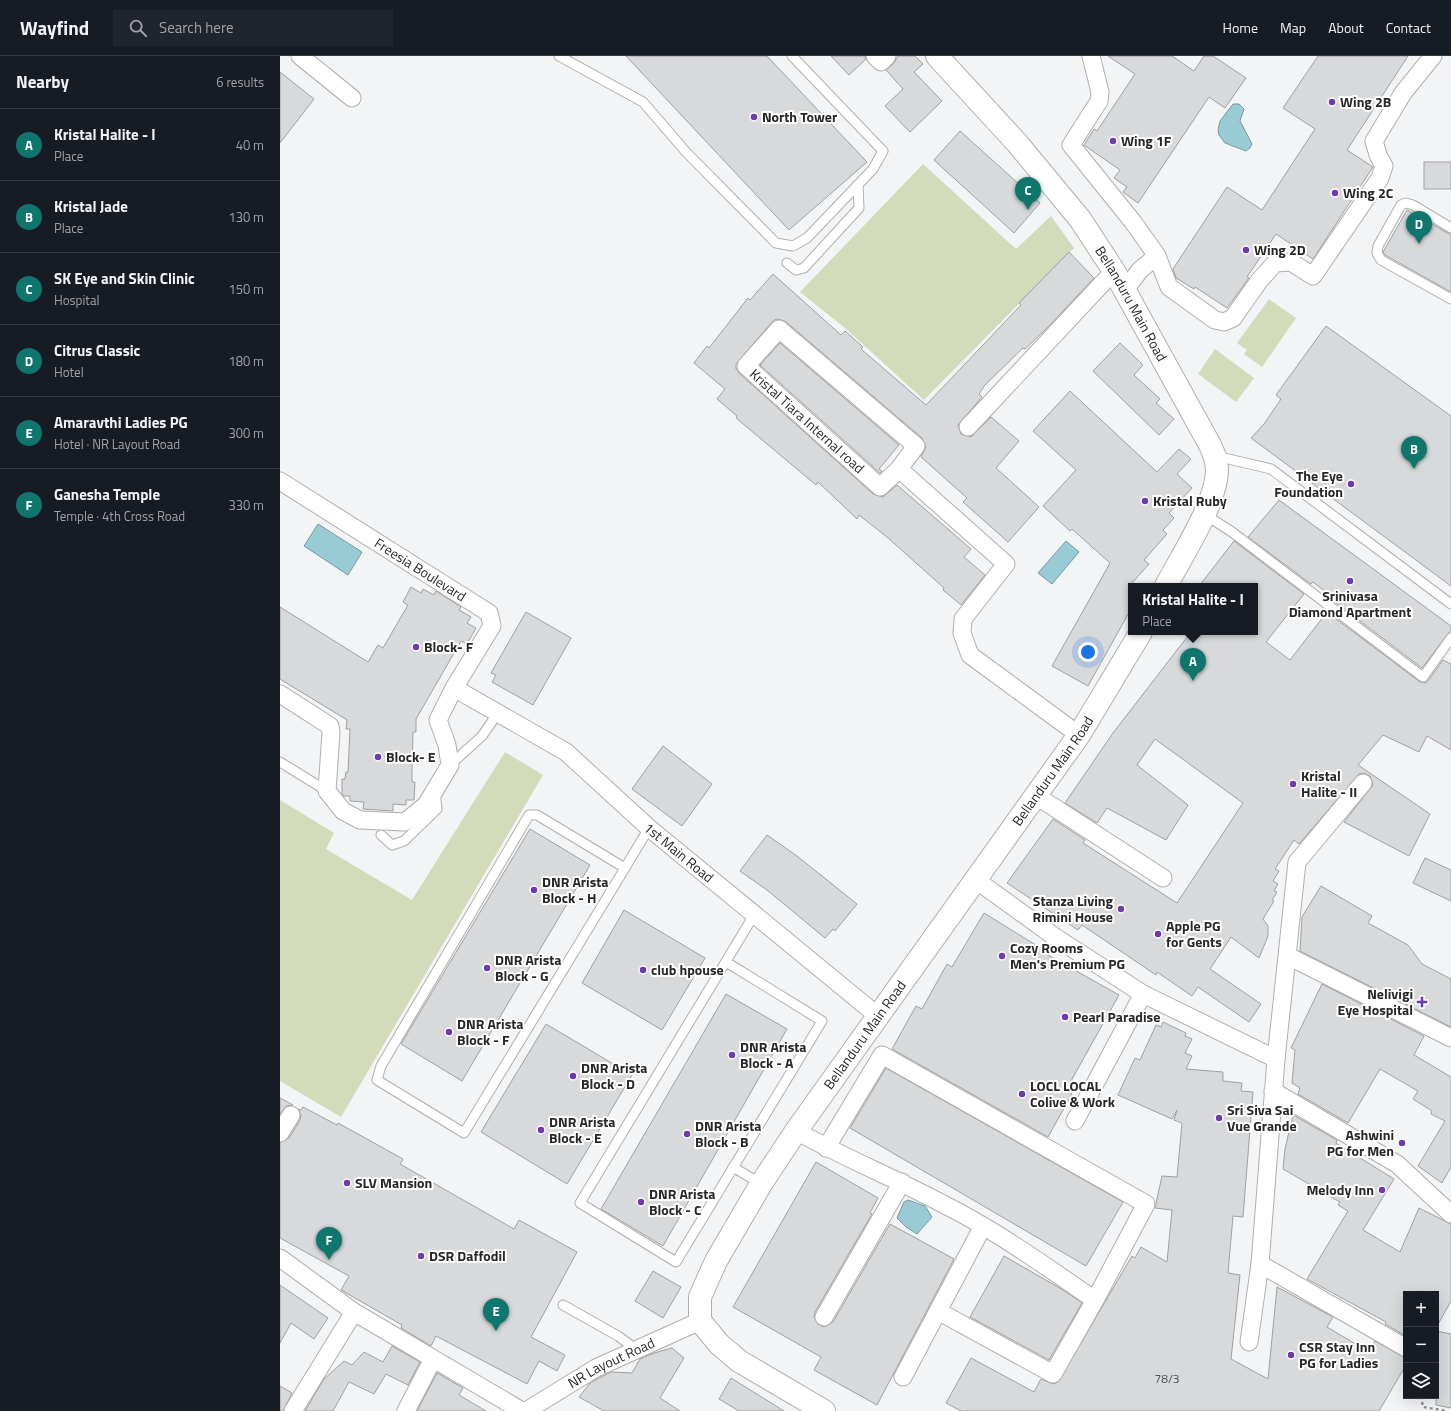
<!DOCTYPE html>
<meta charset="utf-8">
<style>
body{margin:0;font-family:"Titillium Web",sans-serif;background:#20242c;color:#f1f3f6}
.controls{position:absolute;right:12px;bottom:12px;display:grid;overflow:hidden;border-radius:0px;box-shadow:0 4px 16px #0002}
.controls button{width:36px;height:36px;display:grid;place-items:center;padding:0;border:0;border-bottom:1px solid #363941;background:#171b24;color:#f1f3f6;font:20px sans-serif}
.you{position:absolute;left:808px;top:596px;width:14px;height:14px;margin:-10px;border:3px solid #fff;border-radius:50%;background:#1a73e8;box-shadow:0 0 0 6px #1a73e833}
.badge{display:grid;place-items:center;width:26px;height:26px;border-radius:50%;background:#0f766e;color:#fff;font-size:13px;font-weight:700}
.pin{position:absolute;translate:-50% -33px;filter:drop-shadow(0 1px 2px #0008)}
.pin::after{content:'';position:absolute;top:21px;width:14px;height:12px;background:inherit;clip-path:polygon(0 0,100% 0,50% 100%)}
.popup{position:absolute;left:848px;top:527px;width:130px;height:52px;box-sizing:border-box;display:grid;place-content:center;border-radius:0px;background:#171b24;filter:drop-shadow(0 1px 3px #0005);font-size:13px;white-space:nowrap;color:#9ea1a6}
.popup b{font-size:15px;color:#f1f3f6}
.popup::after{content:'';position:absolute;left:50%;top:100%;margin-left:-8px;border:8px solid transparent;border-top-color:#171b24}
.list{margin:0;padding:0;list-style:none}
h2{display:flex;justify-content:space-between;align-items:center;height:52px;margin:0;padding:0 16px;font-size:17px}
h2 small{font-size:13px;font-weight:400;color:#9ea1a6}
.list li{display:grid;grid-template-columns:26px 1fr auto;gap:12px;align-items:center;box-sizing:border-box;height:72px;padding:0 16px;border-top:1px solid #363941}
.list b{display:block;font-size:15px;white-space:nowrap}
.list p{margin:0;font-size:13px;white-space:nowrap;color:#9ea1a6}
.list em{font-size:13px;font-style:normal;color:#9ea1a6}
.icon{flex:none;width:22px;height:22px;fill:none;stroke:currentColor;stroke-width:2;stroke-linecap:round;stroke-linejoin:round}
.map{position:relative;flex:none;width:1171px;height:1355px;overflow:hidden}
header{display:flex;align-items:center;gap:24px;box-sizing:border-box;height:56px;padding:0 20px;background:#171b24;border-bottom:1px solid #363941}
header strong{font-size:19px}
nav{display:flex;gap:22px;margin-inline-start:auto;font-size:14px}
.search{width:280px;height:36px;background:#20242c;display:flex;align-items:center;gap:10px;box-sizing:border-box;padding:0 14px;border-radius:0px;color:#9ea1a6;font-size:15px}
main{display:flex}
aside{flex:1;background:#171b24}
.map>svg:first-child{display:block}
.green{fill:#d3dbbb}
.water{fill:#99cbd5;stroke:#779aa1}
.building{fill:#d8d9db;stroke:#9fa0a1}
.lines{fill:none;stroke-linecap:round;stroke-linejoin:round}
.lane-casing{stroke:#aeafb0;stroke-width:11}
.street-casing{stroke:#aeafb0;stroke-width:19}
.secondary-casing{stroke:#aeafb0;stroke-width:24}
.path{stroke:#909192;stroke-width:2.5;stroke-dasharray:3 3;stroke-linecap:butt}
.lane{stroke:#fff;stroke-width:9}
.street{stroke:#fff;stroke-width:17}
.secondary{stroke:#fff;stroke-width:22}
.poi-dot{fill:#6f3ab1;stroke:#fff;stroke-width:1.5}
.labels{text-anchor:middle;stroke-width:4;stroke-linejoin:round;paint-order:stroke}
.number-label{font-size:12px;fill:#535455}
.poi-label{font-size:14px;font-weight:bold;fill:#272728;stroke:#fff;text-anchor:start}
.street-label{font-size:14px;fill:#272728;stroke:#fff}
</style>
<header>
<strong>Wayfind</strong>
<div class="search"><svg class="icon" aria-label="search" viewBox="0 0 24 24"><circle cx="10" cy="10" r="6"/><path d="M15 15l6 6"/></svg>Search here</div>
<nav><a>Home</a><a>Map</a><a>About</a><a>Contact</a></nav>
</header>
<main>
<aside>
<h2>Nearby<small>6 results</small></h2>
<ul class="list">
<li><span class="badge">A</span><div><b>Kristal Halite - I</b><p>Place</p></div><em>40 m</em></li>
<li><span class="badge">B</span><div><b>Kristal Jade</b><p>Place</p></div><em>130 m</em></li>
<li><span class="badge">C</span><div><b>SK Eye and Skin Clinic</b><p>Hospital</p></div><em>150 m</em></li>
<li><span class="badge">D</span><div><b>Citrus Classic</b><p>Hotel</p></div><em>180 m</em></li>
<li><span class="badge">E</span><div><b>Amaravthi Ladies PG</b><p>Hotel · NR Layout Road</p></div><em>300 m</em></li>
<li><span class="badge">F</span><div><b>Ganesha Temple</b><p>Temple · 4th Cross Road</p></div><em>330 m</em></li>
</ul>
</aside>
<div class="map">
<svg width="1171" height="1355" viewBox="0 0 1171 1355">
<rect width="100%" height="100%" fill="#f3f4f6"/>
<g class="green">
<path d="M 643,108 L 736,193 L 771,160 L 794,192 L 644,344 L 565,272 L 520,236 Z"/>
<path d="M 989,243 L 1016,262 L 982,311 L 964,298 L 967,294 L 957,287 Z"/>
<path d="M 935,293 L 974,322 L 956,346 L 918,318 Z"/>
<path d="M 225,696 L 263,719 L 61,1061 L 0,1025 L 0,744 L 54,777 L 46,793 L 132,844 Z"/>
</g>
<g class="water">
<path d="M 953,48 L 959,48 L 964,53 L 960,65 L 972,88 L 970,92 L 966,95 L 945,87 L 939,79 L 938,74 L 940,65 Z"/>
<path d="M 38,468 L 82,496 L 68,519 L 24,490 Z"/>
<path d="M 786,485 L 799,496 L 772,528 L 758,517 Z"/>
<path d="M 628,1144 L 645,1150 L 652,1161 L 637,1178 L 626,1171 L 617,1162 L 624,1146 Z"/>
</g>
<g class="building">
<path d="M 346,0 L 487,0 L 587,106 L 509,174 Z"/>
<path d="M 551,0 L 585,0 L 586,3 L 569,19 Z"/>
<path d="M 618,0 L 635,0 L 643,8 L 634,16 L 662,45 L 630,76 L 605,50 L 623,33 L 606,14 L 614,7 Z"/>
<path d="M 828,0 L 892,0 L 914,15 L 924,0 L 933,0 L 966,22 L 945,52 L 929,41 L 858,147 L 843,136 L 847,131 L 834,122 L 840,114 L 804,89 L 814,73 L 817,75 L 855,18 Z"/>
<path d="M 1038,0 L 1128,0 L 1067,94 L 1093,111 L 1033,203 L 996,178 L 967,221 L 969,222 L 947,252 L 915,231 L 914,233 L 896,222 L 893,213 L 947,131 L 982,154 L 1035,73 L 1003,52 Z"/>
<path d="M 0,16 L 34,43 L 0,87 Z"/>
<path d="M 680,75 L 760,147 L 734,177 L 654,104 Z"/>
<rect x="1144" y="106" width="27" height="27"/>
<path d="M 1127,154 L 1171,179 L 1171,236 L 1105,199 L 1103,196 Z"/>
<path d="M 789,196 L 814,222 L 766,273 L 745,293 L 743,292 L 705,329 L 699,338 L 702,341 L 678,369 L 681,378 L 691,381 L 711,361 L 739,385 L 716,412 L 759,451 L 728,486 L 683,446 L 687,442 L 641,401 L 646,391 L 642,382 L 505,265 L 496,263 L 492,266 L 456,308 L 456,313 L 459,317 L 593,438 L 603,441 L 617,429 L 691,493 L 684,501 L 705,519 L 681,549 L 663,534 L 664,532 L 607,481 L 579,459 L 577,463 L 538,426 L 536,429 L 456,362 L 457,360 L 437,343 L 445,333 L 414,307 L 427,290 L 429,292 L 468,242 L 470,244 L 493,218 L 561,279 L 565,275 L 583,291 L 581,293 L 646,349 L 741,249 L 739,247 Z"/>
<path d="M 1046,270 L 1171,360 L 1171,530 L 971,382 L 984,368 L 1001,343 L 996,339 Z"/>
<path d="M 500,287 L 619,389 L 599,413 L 602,415 L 600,417 L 480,309 Z"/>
<path d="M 840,287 L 863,309 L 854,319 L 880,343 L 876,347 L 894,363 L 879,379 L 813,315 Z"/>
<path d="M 790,335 L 877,416 L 899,393 L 911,403 L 897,418 L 912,432 L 889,457 L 894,462 L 883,474 L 887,478 L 864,504 L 869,508 L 851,528 L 851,553 L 808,630 L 772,610 L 830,507 L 792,473 L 790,475 L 763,450 L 796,414 L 753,375 Z"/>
<path d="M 999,444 L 1171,570 L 1171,574 L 1142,612 L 1055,546 L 1056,544 L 1033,526 L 1031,528 L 968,481 Z"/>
<path d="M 954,485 L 1024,538 L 986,586 L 1010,604 L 1047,556 L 1140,626 L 1145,627 L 1148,625 L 1163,604 L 1171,608 L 1171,694 L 1147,680 L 1139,696 L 1103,679 L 1078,709 L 1150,758 L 1129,800 L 1064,766 L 1093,729 L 1090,720 L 1084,717 L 1079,718 L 1019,788 L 1014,784 L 995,813 L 999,815 L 993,825 L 998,828 L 994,835 L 997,836 L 992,844 L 994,845 L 983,863 L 988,870 L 988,880 L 979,902 L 951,881 L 930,913 L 981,948 L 969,966 L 918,931 L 912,940 L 877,916 L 876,919 L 802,869 L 798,874 L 727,827 L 773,763 L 805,784 L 803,787 L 897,847 L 963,747 L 875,683 L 857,709 L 908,749 L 886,784 L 827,752 L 817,767 L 785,747 L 833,677 L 911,576 L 975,576 L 975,530 L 919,530 Z"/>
<path d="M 131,531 L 141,537 L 143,533 L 154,539 L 156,535 L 181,551 L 179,554 L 191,561 L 187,567 L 196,572 L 187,588 L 181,585 L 136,663 L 136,676 L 133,676 L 132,714 L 132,726 L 135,726 L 134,744 L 126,744 L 126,749 L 113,748 L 113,755 L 83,753 L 84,746 L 70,745 L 70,740 L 64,740 L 62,738 L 62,723 L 65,723 L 66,716 L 68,716 L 70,673 L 66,673 L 67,664 L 0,623 L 0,551 L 88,606 L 98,589 L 103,592 L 128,549 L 123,546 Z"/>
<path d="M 246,556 L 291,582 L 253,649 L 212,626 L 216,619 L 211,617 Z"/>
<path d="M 383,690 L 432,728 L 402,770 L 352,733 Z"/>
<path d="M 250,773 L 310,809 L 182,1025 L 121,988 Z"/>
<path d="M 487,779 L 517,800 L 577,848 L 555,875 L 553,873 L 545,882 L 487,834 L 460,815 Z"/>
<path d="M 1145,802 L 1171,814 L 1171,845 L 1133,827 Z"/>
<path d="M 1041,830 L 1092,860 L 1088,867 L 1128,889 L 1142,908 L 1171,923 L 1171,971 L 1020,895 L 1022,861 Z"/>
<path d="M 344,854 L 425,902 L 382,974 L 302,927 Z"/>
<path d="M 704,857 L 767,896 L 766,898 L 839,939 L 786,1034 L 792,1038 L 768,1081 L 612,993 L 636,950 L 642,953 L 667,908 L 672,911 Z"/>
<path d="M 1042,928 L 1144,980 L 1134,999 L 1171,1021 L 1171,1111 L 1162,1127 L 1138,1110 L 1165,1065 L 1151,1058 L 1152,1055 L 1133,1043 L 1138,1035 L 1100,1013 L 1068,1067 L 1018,1038 L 1020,1032 L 1012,1027 L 1015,994 L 1011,992 Z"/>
<path d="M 446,938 L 507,973 L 383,1190 L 321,1153 Z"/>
<path d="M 883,966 L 906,977 L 905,980 L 912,983 L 905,997 L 912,1000 L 906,1013 L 943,1016 L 943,1025 L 962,1027 L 961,1035 L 973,1036 L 963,1161 L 953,1160 L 948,1217 L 960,1219 L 951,1303 L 988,1323 L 997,1231 L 1053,1261 L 1047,1271 L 1089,1296 L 1095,1285 L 1126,1302 L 1126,1309 L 1099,1355 L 681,1355 L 666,1347 L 691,1302 L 754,1336 L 761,1323 L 773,1328 L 778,1326 L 852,1200 L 855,1202 L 861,1191 L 887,1206 L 892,1154 L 875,1152 L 882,1120 L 897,1121 L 902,1067 L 894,1064 L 897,1054 L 892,1063 L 838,1039 L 855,1002 L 860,1004 L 876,969 L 881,971 Z"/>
<path d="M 266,968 L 352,1019 L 287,1128 L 201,1076 Z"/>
<path d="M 606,1012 L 843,1146 L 806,1210 L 570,1072 Z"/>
<path d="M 0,1042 L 13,1049 L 6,1050 L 0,1058 Z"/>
<path d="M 23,1051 L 57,1069 L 58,1067 L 123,1103 L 120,1108 L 234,1173 L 239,1164 L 297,1196 L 251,1281 L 285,1299 L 277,1315 L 259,1305 L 247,1328 L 156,1280 L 151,1290 L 121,1272 L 122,1269 L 61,1234 L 69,1220 L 0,1182 L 0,1087 L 9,1082 L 20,1064 L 21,1059 L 18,1053 L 21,1054 Z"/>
<path d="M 1013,1059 L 1057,1084 L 1056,1087 L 1114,1123 L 1083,1174 L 1120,1196 L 1139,1152 L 1171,1168 L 1171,1245 L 1156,1272 L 1156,1238 L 1126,1238 L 1126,1280 L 1105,1268 L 1106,1266 L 1027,1223 L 1068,1155 L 1058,1149 L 1060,1146 L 1003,1113 L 1005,1093 Z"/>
<path d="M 536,1106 L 598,1142 L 590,1157 L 592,1158 L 535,1256 L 534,1261 L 539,1269 L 544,1271 L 553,1266 L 610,1168 L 674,1203 L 597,1349 L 534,1314 L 541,1301 L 453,1251 Z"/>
<path d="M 724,1200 L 783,1234 L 802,1247 L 769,1304 L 690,1261 Z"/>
<path d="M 373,1215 L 401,1231 L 383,1262 L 355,1245 Z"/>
<path d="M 0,1229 L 48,1262 L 34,1283 L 11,1267 L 0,1287 Z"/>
<path d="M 1156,1275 L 1171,1278 L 1171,1352 L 1156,1349 Z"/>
<path d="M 112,1290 L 140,1306 L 128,1329 L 106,1318 L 94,1338 L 69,1326 L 53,1355 L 25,1355 L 44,1323 L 64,1305 L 72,1309 L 84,1296 L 103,1306 Z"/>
<path d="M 392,1292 L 404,1302 L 380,1342 L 400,1355 L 324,1355 L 299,1341 L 310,1327 L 321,1321 L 331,1316 L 352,1317 L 360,1303 L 374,1297 Z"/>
<path d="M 157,1317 L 183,1332 L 179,1339 L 206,1355 L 137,1355 Z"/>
<path d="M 451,1322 L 504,1355 L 459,1355 L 439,1343 Z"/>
<path d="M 0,1330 L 12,1337 L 3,1355 L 0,1355 Z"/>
</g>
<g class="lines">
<g class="lane-casing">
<g id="lane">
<path d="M 279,0 L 363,46 L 406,96 L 496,187 L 513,190 L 527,182 L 593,113 L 603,95 L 512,0"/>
<path d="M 1171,172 L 1133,149 L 1126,147 L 1121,149 L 1098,190 L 1097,197 L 1101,204 L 1171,243"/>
<path d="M 507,207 L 516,214 L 524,212 L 579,152 L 578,129"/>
<path d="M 936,400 L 991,413 L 1171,548"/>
<path d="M 924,458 L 952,476 L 1143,621 L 1171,582"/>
<path d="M 0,706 L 47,735"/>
<path d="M 170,709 L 202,680 L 218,657"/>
<path d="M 101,779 L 112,789 L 124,785 L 157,753 L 155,735"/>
<path d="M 345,812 L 257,759 L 249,759 L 101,1010 L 97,1024 L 184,1077 L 345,812 L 369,772"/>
<path d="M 446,906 L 542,965 L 396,1206 L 300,1147 L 474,859"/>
<path d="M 453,1111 L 481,1128"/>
<path d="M 283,1249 L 338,1280 L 357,1294"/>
</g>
</g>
<g class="street-casing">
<g id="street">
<path d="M 20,0 L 72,42"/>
<path d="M 595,0 L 601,6 L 607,0"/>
<path d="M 811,0 L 820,36 L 819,45 L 791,89 L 853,166 L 877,200 L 889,231 L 935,264 L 944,266 L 953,262 L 979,225 L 995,207 L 1011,206 L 1033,220 L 1100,122 L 1104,110 L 1098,99 L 1094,85 L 1123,37 L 1153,0"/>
<path d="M 845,234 L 860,214 L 877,200"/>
<path d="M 688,371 L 834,215"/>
<path d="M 619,413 L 600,431 L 466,310 L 499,273 L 636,390 L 619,413 L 726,508 L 683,563 L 682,577 L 690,599 L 799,679"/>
<path id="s1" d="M 0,425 L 209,557 L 212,570 L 174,632 L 158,664 L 167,689 L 170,709 L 146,749 L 125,766 L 80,764 L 63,755 L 47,735 L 51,676 L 50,670 L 0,638"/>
<path id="s2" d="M 174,632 L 286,696 L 369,772 L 598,960"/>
<path d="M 755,739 L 883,822"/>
<path d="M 696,824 L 775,881 L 863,938 L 996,1003"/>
<path d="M 1008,900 L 1171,982"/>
<path d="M 993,1035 L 1117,1108 L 1171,1158"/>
<path d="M 795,1065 L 863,938"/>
<path d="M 516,1075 C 578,1109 643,1134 703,1170 C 741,1192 778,1219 815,1244 L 773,1318 L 658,1255"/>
<path d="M 0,1077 L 11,1059"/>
<path d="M 546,1092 L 602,999 L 866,1148 L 815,1244"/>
<path d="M 0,1202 L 74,1256 L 242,1355"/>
<path d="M 980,1208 L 1126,1292"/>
<path d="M 544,1261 L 622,1126"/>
<path d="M 969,1286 L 980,1208 L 996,1003 L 1017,806 L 1083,727"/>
<path d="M 623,1321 L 703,1170"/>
<path d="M 13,1355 L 74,1256"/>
<path d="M 126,1355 L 153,1303"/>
<path id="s3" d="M 246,1355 L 316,1312 L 420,1265"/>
</g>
</g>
<g class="secondary-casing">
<g id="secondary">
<path id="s4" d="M 657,0 L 737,87 L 800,163 L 834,215 L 930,389 C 934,397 937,406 937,415 C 936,448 901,501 886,530"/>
<path id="s5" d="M 544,1355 L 459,1305 L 439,1288 L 420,1265 L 420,1241 L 436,1205 L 481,1128 L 516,1075 L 799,679 L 861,576"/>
</g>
</g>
<path class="path" d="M 1141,1340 L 1143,1351 L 1167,1355"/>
<use href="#lane" class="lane"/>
<use href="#street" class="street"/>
<use href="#secondary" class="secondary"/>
</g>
<g class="poi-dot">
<circle cx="1052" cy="46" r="4"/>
<circle cx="474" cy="61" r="4"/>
<circle cx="833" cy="85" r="4"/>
<circle cx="1055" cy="137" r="4"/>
<circle cx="966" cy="194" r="4"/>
<circle cx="1071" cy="428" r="4"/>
<circle cx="865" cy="445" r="4"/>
<circle cx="1070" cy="525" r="4"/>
<circle cx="136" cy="591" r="4"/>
<circle cx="98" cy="701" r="4"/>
<circle cx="1013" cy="728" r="4"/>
<circle cx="254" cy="834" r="4"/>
<circle cx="841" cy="853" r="4"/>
<circle cx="878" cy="878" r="4"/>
<circle cx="722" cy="900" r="4"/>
<circle cx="207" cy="912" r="4"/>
<circle cx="363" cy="914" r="4"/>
<path d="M1140 940h4v4h4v4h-4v4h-4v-4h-4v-4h4z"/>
<circle cx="785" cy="961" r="4"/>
<circle cx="169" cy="976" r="4"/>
<circle cx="452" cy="999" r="4"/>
<circle cx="293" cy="1020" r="4"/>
<circle cx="742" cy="1038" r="4"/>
<circle cx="939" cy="1062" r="4"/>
<circle cx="261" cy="1074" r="4"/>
<circle cx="407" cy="1078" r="4"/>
<circle cx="1122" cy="1087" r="4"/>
<circle cx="67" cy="1127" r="4"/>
<circle cx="1102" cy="1134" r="4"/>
<circle cx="361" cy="1146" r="4"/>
<circle cx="141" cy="1200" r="4"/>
<circle cx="1011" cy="1299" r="4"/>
</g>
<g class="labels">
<g class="number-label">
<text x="887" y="1327">78/3</text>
</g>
<g class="poi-label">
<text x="1060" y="51">Wing 2B</text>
<text x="482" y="66">North Tower</text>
<text x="841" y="90">Wing 1F</text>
<text x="1063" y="142">Wing 2C</text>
<text x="974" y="199">Wing 2D</text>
<text x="1063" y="425" text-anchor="end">The Eye<tspan x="1063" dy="16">Foundation</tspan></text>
<text x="873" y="450">Kristal Ruby</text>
<text x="1070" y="545" text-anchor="middle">Srinivasa<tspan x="1070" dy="16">Diamond Apartment</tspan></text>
<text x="144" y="596">Block- F</text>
<text x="106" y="706">Block- E</text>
<text x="1021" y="725">Kristal<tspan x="1021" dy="16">Halite - II</tspan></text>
<text x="262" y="831">DNR Arista<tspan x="262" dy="16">Block - H</tspan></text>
<text x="833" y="850" text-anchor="end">Stanza Living<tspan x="833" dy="16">Rimini House</tspan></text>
<text x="886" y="875">Apple PG<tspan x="886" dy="16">for Gents</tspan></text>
<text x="730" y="897">Cozy Rooms<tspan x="730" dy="16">Men's Premium PG</tspan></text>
<text x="215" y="909">DNR Arista<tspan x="215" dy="16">Block - G</tspan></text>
<text x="371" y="919">club hpouse</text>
<text x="1133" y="943" text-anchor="end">Nelivigi<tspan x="1133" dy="16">Eye Hospital</tspan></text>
<text x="793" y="966">Pearl Paradise</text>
<text x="177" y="973">DNR Arista<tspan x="177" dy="16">Block - F</tspan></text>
<text x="460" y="996">DNR Arista<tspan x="460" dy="16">Block - A</tspan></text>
<text x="301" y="1017">DNR Arista<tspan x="301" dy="16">Block - D</tspan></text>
<text x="750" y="1035">LOCL LOCAL<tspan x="750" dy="16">Colive &amp; Work</tspan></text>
<text x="947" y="1059">Sri Siva Sai<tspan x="947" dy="16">Vue Grande</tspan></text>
<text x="269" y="1071">DNR Arista<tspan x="269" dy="16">Block - E</tspan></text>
<text x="415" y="1075">DNR Arista<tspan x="415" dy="16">Block - B</tspan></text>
<text x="1114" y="1084" text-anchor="end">Ashwini<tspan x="1114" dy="16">PG for Men</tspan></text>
<text x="75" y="1132">SLV Mansion</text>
<text x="1094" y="1139" text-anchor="end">Melody Inn</text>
<text x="369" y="1143">DNR Arista<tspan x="369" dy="16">Block - C</tspan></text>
<text x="149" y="1205">DSR Daffodil</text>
<text x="1019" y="1296">CSR Stay Inn<tspan x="1019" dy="16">PG for Ladies</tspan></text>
</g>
<g class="street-label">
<text dy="5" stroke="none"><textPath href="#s4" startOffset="316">Bellanduru Main Road</textPath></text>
<text transform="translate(527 365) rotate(42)" y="5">Kristal Tiara Internal road</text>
<text dy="5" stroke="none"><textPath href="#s1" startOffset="166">Freesia Boulevard</textPath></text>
<text dy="5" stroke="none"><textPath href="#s5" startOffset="813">Bellanduru Main Road</textPath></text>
<text dy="5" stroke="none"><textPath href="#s2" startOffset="280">1st Main Road</textPath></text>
<text dy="5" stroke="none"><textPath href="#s5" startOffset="489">Bellanduru Main Road</textPath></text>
<text dy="5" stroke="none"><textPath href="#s3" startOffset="98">NR Layout Road</textPath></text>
</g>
</g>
</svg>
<div class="controls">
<button>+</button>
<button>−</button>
<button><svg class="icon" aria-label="layers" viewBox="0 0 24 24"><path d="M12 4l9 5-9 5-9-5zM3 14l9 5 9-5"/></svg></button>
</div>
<div class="you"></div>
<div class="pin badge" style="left:913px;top:625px">A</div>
<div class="popup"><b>Kristal Halite - I</b>Place</div>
<div class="pin badge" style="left:1134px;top:413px">B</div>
<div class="pin badge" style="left:748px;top:154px">C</div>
<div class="pin badge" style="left:1139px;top:188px">D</div>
<div class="pin badge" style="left:216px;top:1275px">E</div>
<div class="pin badge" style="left:49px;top:1204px">F</div>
</div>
</main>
